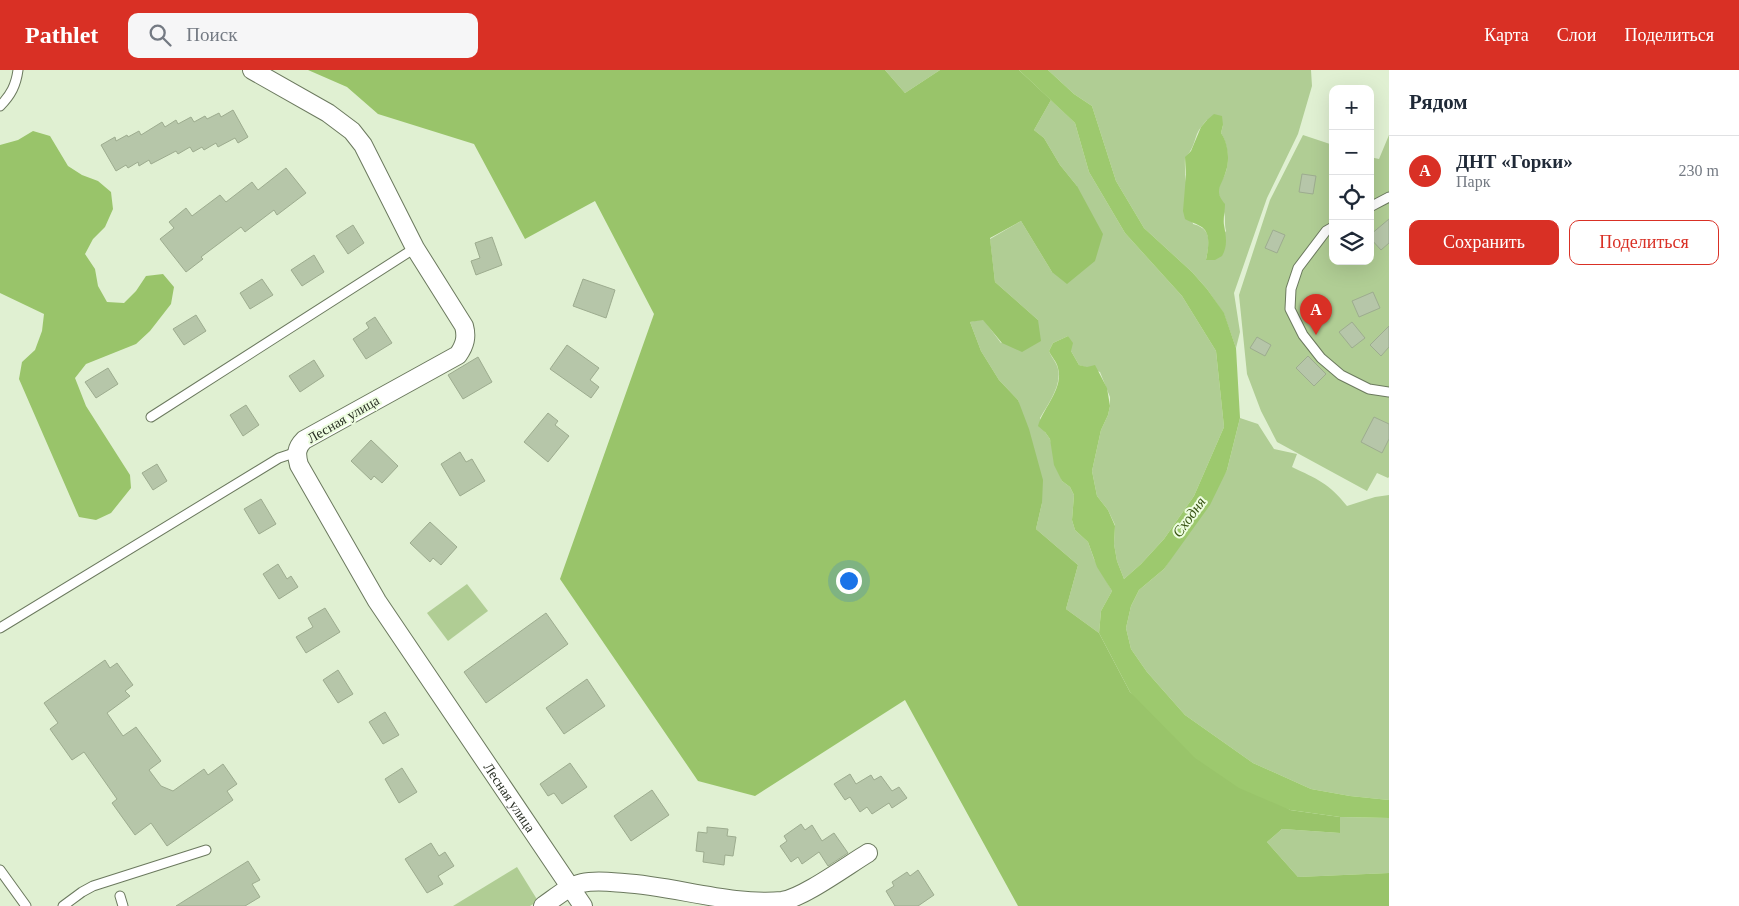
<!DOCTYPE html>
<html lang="ru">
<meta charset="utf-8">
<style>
body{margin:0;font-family:"Times New Roman",serif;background:#f6f6f7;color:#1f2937}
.controls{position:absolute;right:15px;top:15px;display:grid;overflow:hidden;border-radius:10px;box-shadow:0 5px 20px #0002}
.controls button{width:45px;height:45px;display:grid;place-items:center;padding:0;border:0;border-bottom:1px solid #e0e1e3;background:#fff;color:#1f2937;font:25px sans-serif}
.you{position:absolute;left:848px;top:510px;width:18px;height:18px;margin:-12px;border:4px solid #fff;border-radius:50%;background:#1a73e8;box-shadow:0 0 0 8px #1a73e833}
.badge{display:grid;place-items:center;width:32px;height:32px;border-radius:50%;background:#d93025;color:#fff;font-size:16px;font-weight:700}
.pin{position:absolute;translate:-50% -41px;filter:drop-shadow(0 1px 2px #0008)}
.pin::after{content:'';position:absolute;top:26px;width:18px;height:15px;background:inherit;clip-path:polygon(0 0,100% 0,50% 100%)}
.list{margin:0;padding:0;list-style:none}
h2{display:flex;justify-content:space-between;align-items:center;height:65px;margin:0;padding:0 20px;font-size:21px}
h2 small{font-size:16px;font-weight:400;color:#747a83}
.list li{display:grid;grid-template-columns:32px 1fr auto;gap:15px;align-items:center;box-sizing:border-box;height:70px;padding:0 20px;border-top:1px solid #e0e1e3}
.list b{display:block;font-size:19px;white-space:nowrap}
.list p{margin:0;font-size:16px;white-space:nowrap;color:#747a83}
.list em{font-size:16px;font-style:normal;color:#747a83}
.actions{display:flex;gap:10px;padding:15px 20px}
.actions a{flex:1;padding:11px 0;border:1px solid #d93025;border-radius:10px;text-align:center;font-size:18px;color:#d93025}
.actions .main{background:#d93025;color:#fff}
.icon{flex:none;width:28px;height:28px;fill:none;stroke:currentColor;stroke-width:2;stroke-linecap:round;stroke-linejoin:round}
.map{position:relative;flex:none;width:1389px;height:836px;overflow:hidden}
header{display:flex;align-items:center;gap:30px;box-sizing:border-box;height:70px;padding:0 25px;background:#d93025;color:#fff}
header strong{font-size:24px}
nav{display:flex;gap:28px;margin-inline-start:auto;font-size:18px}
.search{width:350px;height:45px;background:#f6f6f7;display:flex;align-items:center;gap:12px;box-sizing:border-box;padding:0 18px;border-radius:10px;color:#747a83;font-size:19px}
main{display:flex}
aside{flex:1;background:#fff}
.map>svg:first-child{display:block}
.green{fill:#b0cd94;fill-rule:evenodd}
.forest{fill:#99c46a}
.water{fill:#9dc96e}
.building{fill:#b6c6a9;stroke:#9dac8f}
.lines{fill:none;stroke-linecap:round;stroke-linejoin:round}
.service-casing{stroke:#6b795e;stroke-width:11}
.minor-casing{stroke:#6b795e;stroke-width:20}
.service{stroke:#fff;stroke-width:9}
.minor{stroke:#fff;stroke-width:18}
.labels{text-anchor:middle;stroke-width:4;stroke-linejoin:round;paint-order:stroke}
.street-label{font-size:14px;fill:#292f24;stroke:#edfddf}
.water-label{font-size:15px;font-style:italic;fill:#375212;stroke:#edfddf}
</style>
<header>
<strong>Pathlet</strong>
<div class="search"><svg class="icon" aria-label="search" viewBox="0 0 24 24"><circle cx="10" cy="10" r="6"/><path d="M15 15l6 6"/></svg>Поиск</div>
<nav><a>Карта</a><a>Слои</a><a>Поделиться</a></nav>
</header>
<main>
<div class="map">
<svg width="1389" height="836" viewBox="0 0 1389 836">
<rect width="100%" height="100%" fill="#e0f0d2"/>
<g class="green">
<path d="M 885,0 L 940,0 L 905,23 Z"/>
<path d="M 1048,0 L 1311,0 L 1312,16 L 1298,64 L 1267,128 L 1234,223 L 1240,262 L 1236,278 L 1224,244 L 1207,219 L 1192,202 L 1144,158 L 1116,111 L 1092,36 L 1074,24 ZM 1207,50 L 1223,55 L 1221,63 C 1228,74 1230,92 1225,104 C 1223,109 1219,114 1219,119 C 1218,127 1222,135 1224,142 C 1226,149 1224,153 1226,161 L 1206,190 C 1209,173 1213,159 1193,154 C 1189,132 1184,110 1185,88 C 1193,79 1193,75 1197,64 C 1199,59 1203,54 1207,50 Z"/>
<path d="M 1051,30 L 1075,53 L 1089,102 L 1125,163 L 1182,226 L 1216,281 L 1224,357 L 1194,426 L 1164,469 L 1141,494 L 1124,509 L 1117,491 L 1114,474 L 1115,455 L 1108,440 L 1097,426 L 1092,401 L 1101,360 L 1108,345 L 1110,336 L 1110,327 L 1100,302 L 1079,295 L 1071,281 L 1068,266 L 1053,273 L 1049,281 C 1051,287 1057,293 1058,299 C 1062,315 1048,334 1040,348 L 1045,362 L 1050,369 L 1062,411 L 1070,417 L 1074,425 L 1072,450 L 1075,460 L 1088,472 L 1094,489 L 1112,521 L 1101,541 L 1099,563 L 1066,539 L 1078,495 L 1036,459 L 1042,433 L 1018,330 L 999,310 L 981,281 L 970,252 L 983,249 L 1001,273 L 1038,250 L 995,212 L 990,169 L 1021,151 L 1052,202 L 1077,116 L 1060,95 L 1044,68 L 1034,60 Z"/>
<path d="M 1303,65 L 1333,75 L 1333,191 L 1370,191 L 1370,87 L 1379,89 L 1389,65 L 1389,407 L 1388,408 L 1377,403 L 1367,421 L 1277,372 L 1261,341 L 1247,304 L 1239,225 L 1270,130 Z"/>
<path d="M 1240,348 L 1258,354 L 1274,379 L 1297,384 L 1292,397 C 1317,409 1329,413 1347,436 L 1375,427 L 1389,425 L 1389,730 L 1350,726 L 1311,719 L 1253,693 L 1185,645 L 1147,602 L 1131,579 L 1126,558 L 1131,536 L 1139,520 L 1164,499 L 1227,400 Z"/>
<path d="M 467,514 L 488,541 L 448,571 L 427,543 Z"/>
<path d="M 1340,747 L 1389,748 L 1389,803 L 1298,807 L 1267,772 L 1282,759 L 1340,763 Z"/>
<path d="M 517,797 L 538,831 L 530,836 L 453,836 Z"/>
</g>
<g class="forest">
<path d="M 308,0 L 885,0 L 905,23 L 940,0 L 1019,0 L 1051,30 L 1034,60 L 1044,68 L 1060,95 L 1077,116 L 1103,164 L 1095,191 L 1067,214 L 1052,202 L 1021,151 L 990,168 L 995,212 L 1038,250 L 1041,271 L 1022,282 L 1002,273 L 983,250 L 970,252 L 981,281 L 999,310 L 1018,330 L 1029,359 L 1043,410 L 1042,433 L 1036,459 L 1078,495 L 1066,539 L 1099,563 L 1130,622 L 1290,740 L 1340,747 L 1340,763 L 1282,759 L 1267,772 L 1298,807 L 1389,803 L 1389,836 L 1018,836 L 905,630 L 755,726 L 698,711 L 560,509 L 654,244 L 595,131 L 525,169 L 474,74 L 378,44 L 347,17 Z"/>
<path d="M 33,61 L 50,66 L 68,96 L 82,105 L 98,111 L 111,122 L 113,139 L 105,157 L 93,169 L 85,184 L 95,199 L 98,216 L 107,232 L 124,233 L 136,221 L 146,206 L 163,204 L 174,217 L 171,234 L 150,261 L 136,274 L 86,294 L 75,308 L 86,336 L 130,405 L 131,418 L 111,443 L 96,450 L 79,447 L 19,309 L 22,292 L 35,280 L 42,261 L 44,244 L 0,223 L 0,75 L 18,70 Z"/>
</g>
<g class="water">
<path d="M 1019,0 L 1048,0 L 1074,24 L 1092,36 L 1116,111 L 1144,158 L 1192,202 L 1207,219 L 1224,243 L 1236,278 L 1240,348 L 1227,400 L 1210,435 L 1164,499 L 1139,520 L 1131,536 L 1126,558 L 1131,579 L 1147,602 L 1185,645 L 1253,693 L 1311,719 L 1350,726 L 1389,730 L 1389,748 L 1340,747 L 1290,740 L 1239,718 L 1195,688 L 1130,622 L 1099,563 L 1101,541 L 1112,521 L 1097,497 L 1088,472 L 1075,460 L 1072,450 L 1074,425 L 1070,417 L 1062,411 L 1054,395 L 1050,369 L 1045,362 L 1038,356 C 1043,338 1064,318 1058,298 C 1057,292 1051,286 1049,281 L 1053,273 L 1068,266 L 1073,273 L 1071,281 L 1079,295 L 1087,297 L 1095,295 L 1107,318 L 1110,336 L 1108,345 L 1101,360 L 1092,401 L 1097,426 L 1108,440 L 1115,456 L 1114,474 L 1117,491 L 1124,509 L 1141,494 L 1164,469 L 1194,426 L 1224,357 L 1216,281 L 1182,226 L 1125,163 L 1089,102 L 1075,53 Z"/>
<path d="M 1214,44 L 1222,46 L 1223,55 L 1221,63 C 1228,73 1230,89 1226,101 C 1222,116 1213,120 1225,134 C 1225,141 1223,149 1224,155 C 1226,167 1228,175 1222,186 L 1215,190 L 1206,190 C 1208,179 1212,162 1200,156 C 1195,153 1190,152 1185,149 L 1183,141 L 1186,105 L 1185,87 L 1191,81 L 1201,57 L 1207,50 Z"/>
</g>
<g class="building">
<path d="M 233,40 L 248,67 L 238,73 L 235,68 L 218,77 L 216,73 L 204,80 L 202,77 L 193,82 L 190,77 L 178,84 L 176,81 L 151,94 L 149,90 L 139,96 L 138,92 L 128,98 L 126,95 L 116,101 L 101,75 L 115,67 L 116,71 L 127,65 L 128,67 L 139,61 L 141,65 L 162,52 L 165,57 L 176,50 L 178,54 L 191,47 L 194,52 L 205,46 L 207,49 L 219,43 L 221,47 Z"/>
<path d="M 286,98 L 306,123 L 277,145 L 274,140 L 245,162 L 241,157 L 201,187 L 203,189 L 186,202 L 160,169 L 174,158 L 169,152 L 186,138 L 192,146 L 220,125 L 226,132 L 252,112 L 258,120 Z"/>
<path d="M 1302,104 L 1316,106 L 1313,124 L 1299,122 Z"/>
<path d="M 1389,149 L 1389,173 L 1381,180 L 1370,168 L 1370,165 Z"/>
<path d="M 353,155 L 364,173 L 348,184 L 336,166 Z"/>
<path d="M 1273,160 L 1285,165 L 1277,183 L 1265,178 Z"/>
<path d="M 492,167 L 502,195 L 476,205 L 471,191 L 480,188 L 475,173 Z"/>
<path d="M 314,185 L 324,202 L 302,216 L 291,200 Z"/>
<path d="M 262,209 L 273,225 L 250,239 L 240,223 Z"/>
<path d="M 583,209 L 615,220 L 606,248 L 573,236 Z"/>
<path d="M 1373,222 L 1380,238 L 1359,247 L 1352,231 Z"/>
<path d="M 196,245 L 206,261 L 184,275 L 173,259 Z"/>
<path d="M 375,247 L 392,273 L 366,289 L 353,269 L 369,258 L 366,253 Z"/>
<path d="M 1352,252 L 1365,268 L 1352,278 L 1339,262 Z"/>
<path d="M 1389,256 L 1389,277 L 1381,286 L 1370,275 Z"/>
<path d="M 1257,267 L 1271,275 L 1265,286 L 1250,278 Z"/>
<path d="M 567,275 L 599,298 L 590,310 L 599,317 L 591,328 L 550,299 Z"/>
<path d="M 1308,286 L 1326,304 L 1314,316 L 1296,298 Z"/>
<path d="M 478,287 L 492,312 L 463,329 L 448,305 Z"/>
<path d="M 314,290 L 324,306 L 300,322 L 289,306 Z"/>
<path d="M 108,298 L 118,314 L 96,328 L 85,312 Z"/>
<path d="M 246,335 L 259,355 L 243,366 L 230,345 Z"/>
<path d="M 548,343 L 558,351 L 555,355 L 569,366 L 548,392 L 524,372 Z"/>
<path d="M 1374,347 L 1389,354 L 1389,369 L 1382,383 L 1361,372 Z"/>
<path d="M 371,370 L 398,396 L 382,413 L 374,406 L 371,410 L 351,391 Z"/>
<path d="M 460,382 L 466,392 L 472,389 L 485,411 L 460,426 L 441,394 Z"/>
<path d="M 157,394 L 167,411 L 153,420 L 142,403 Z"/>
<path d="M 261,429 L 276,454 L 259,464 L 244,439 Z"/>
<path d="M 430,452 L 457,477 L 441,495 L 433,488 L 430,492 L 410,473 Z"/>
<path d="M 278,494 L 287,509 L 291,506 L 298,517 L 279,529 L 263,504 Z"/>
<path d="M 325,538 L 340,562 L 306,583 L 296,567 L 313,557 L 308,548 Z"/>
<path d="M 546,543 L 568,574 L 486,633 L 464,602 Z"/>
<path d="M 105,590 L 110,598 L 117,593 L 133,615 L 125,621 L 130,626 L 107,643 L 123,666 L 136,657 L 161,691 L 149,700 L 161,716 L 173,721 L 204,699 L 208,705 L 223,694 L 237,714 L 227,721 L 233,730 L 167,776 L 151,753 L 135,765 L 112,733 L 117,729 L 84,682 L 72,690 L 50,659 L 58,653 L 44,633 Z"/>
<path d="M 338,600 L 353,624 L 338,633 L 323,610 Z"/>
<path d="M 587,609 L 605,636 L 564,664 L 546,638 Z"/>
<path d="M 385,642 L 399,665 L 383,674 L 369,652 Z"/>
<path d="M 570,693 L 587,717 L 562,734 L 554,723 L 548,726 L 540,714 Z"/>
<path d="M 402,698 L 417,722 L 399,733 L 385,709 Z"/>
<path d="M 850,704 L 856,714 L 871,705 L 874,710 L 881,706 L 892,721 L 899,717 L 907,728 L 892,738 L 889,733 L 872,744 L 867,737 L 860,742 L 850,727 L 845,730 L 834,714 Z"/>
<path d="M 652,720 L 669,745 L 631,771 L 614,746 Z"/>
<path d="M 801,754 L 805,760 L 812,755 L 822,771 L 834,763 L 848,783 L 828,796 L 819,782 L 802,794 L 798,787 L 791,792 L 780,776 L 787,771 L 784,766 Z"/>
<path d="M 707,757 L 728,759 L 727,766 L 736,767 L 733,786 L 725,785 L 724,795 L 703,792 L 704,782 L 696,781 L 698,762 L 707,763 Z"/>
<path d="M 431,773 L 439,786 L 445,782 L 454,796 L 438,806 L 443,814 L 427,823 L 405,789 Z"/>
<path d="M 248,791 L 260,810 L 252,814 L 260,827 L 245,836 L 176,836 Z"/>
<path d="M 918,800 L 934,825 L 918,836 L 895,836 L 886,821 L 894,816 L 892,812 L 907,802 L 910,806 Z"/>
</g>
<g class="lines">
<g class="service-casing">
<g id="service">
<path d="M 0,36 C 11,25 16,15 18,0"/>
<path d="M 1370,137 L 1389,127"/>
<path d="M 1333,157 L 1326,161 L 1298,198 L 1291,219 L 1290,239 L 1303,265 L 1321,288 L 1341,305 L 1369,319 L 1389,322"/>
<path d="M 151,347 L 415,178"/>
<path d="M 0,558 L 279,388 L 297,382"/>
<path d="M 0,800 L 26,836"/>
<path d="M 120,826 L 123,836"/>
<path d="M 63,836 L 82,822 L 93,816 L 206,780"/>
</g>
</g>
<g class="minor-casing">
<g id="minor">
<path id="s1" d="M 252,0 L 328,43 L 352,61 L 363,75 L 415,178 L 464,256 C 467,267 465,275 458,285 L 304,370 C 296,378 296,384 299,395 L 377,531 L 583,836"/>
<path d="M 543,836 C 555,828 568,816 582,813 C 596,810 610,812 624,813 C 674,816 733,836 782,831 C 803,828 848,795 868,783"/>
</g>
</g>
<use href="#service" class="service"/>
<use href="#minor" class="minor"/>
</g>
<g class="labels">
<g class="street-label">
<text transform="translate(343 349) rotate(-30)" y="5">Лесная улица</text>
<text dy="5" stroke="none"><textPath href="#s1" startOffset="970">Лесная улица</textPath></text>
</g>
<g class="water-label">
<text transform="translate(1189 447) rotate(-54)" y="5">Сходня</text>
</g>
</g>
</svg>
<div class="controls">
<button>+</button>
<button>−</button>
<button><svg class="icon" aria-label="locate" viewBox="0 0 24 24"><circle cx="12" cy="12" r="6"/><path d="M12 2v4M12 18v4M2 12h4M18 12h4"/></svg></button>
<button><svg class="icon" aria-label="layers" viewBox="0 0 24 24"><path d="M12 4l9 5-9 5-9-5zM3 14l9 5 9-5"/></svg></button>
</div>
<div class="you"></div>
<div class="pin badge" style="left:1316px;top:265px">A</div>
</div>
<aside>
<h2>Рядом<small></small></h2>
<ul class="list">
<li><span class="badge">A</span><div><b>ДНТ «Горки»</b><p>Парк</p></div><em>230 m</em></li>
</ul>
<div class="actions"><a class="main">Сохранить</a><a>Поделиться</a></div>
</aside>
</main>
